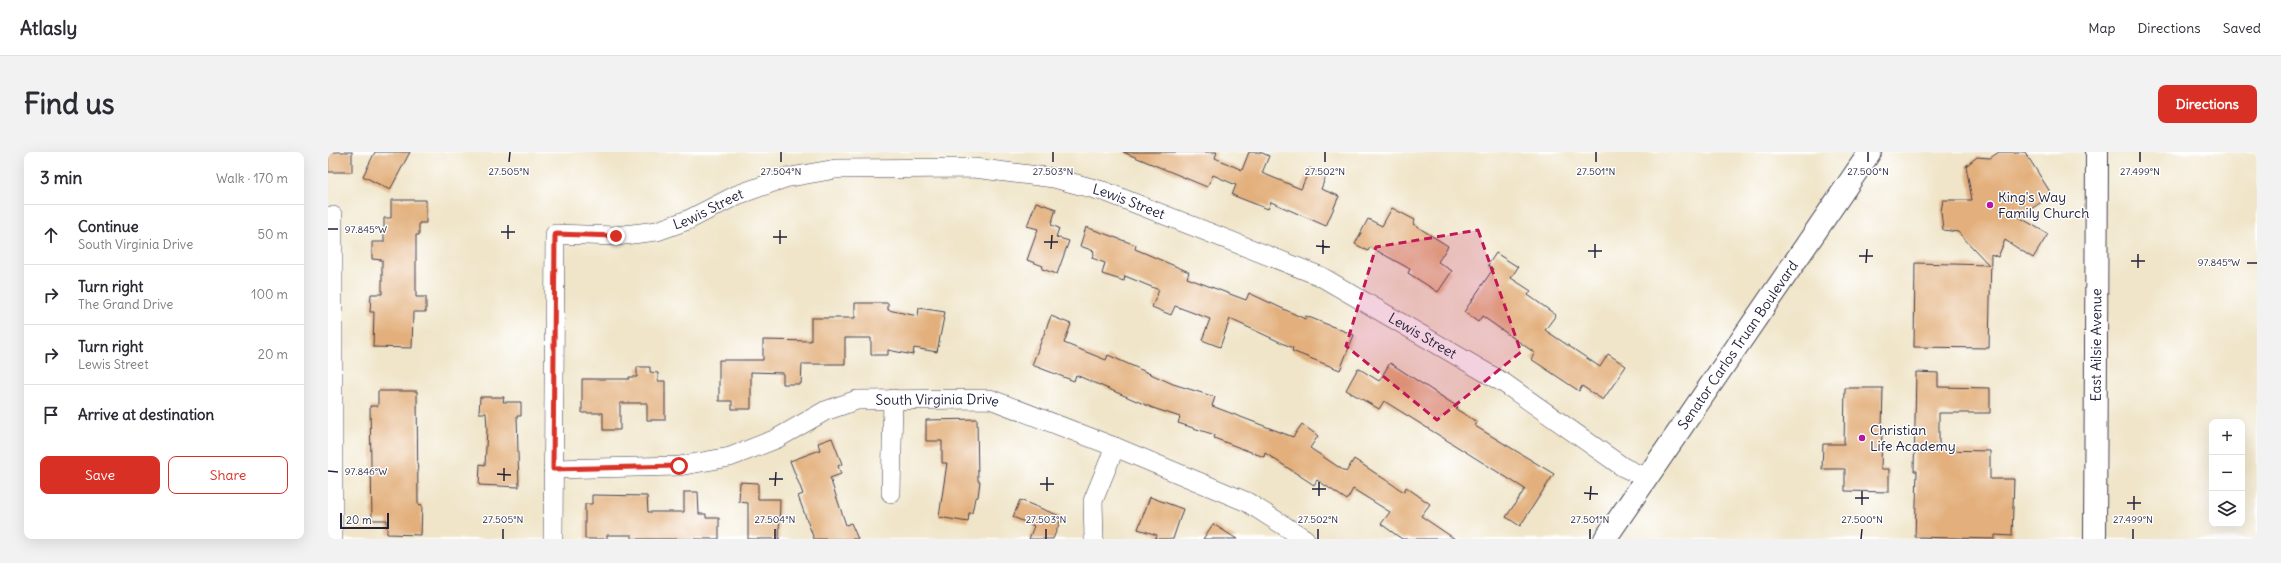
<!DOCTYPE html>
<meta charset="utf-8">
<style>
body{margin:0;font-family:Delius,sans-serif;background:#f2f2f3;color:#2b2b33}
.controls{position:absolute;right:12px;bottom:12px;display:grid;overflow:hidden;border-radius:8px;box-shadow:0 4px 16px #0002}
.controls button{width:36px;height:36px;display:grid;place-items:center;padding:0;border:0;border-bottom:1px solid #e1e1e2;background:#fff;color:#2b2b33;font:20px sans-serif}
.scale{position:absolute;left:12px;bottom:10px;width:49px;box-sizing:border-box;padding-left:4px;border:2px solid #22223b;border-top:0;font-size:11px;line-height:14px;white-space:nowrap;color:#22223b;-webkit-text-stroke:3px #fff;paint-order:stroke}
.stop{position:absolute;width:12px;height:12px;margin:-9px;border:3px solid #d93025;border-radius:50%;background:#fff}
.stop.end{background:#d93025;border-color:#fff;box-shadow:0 1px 4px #0008}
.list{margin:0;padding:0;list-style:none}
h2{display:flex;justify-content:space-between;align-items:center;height:52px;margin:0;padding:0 16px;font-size:17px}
h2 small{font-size:13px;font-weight:400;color:#7c7c81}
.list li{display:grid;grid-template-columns:26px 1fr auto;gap:12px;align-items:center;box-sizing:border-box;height:60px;padding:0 16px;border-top:1px solid #e1e1e2}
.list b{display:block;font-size:15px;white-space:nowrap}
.list p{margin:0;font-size:13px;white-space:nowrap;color:#7c7c81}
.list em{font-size:13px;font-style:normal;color:#7c7c81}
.actions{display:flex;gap:8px;padding:12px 16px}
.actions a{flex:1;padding:9px 0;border:1px solid #d93025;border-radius:8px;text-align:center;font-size:14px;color:#d93025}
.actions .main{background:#d93025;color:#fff}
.icon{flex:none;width:22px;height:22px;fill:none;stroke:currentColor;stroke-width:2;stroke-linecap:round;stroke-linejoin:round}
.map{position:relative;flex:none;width:1929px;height:387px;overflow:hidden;border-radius:8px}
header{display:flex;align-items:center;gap:24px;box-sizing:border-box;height:56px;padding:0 20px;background:#fff;border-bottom:1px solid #e1e1e2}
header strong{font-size:19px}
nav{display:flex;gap:22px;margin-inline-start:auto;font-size:14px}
.intro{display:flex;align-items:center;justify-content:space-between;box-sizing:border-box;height:96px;padding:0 24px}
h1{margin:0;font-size:28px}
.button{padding:10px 18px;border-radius:8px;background:#d93025;color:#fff;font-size:14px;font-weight:700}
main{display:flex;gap:24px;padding:0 24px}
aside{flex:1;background:#fff;border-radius:8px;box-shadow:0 4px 16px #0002}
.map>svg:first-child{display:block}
.building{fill:#e3b07d}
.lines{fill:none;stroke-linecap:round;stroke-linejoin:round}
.minor-casing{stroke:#413f50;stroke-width:20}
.tertiary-casing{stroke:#413f50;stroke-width:24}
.secondary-casing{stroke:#413f50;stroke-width:24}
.minor{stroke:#fff;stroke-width:19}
.tertiary{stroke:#fff;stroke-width:22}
.secondary{stroke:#fff;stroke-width:22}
.route{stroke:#d93025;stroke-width:5}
.marked{fill:#c2185b;fill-opacity:0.2;stroke:#c2185b;stroke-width:3;stroke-dasharray:8 5;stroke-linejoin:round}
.ticks{fill:none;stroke:#22223b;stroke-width:1.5}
.poi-dot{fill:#b5179e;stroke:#fff;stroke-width:1.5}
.labels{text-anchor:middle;stroke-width:3;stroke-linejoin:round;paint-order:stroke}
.poi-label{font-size:14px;fill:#22223b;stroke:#fff;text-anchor:start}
.street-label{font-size:14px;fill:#22223b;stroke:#fff}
.ticks-label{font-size:10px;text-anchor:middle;fill:#22223b;stroke:#fff;stroke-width:3;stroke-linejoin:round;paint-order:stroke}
</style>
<header>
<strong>Atlasly</strong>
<nav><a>Map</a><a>Directions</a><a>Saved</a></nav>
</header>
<div class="intro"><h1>Find us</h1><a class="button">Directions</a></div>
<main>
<aside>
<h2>3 min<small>Walk · 170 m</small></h2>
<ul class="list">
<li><svg class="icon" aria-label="ahead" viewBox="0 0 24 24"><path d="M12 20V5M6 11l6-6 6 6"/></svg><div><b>Continue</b><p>South Virginia Drive</p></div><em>50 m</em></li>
<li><svg class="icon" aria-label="right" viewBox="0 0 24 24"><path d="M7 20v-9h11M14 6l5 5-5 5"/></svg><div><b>Turn right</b><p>The Grand Drive</p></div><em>100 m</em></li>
<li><svg class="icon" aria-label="right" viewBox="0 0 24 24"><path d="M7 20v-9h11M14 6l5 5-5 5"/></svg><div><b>Turn right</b><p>Lewis Street</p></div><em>20 m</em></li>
<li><svg class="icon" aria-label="arrive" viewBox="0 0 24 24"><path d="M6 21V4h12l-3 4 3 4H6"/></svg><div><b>Arrive at destination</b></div></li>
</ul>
<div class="actions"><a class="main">Save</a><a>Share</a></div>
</aside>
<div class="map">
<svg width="1929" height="387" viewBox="0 0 1929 387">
<rect width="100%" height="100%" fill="#fff"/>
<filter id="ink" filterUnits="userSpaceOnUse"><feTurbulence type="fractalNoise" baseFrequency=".025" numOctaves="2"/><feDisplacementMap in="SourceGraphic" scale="8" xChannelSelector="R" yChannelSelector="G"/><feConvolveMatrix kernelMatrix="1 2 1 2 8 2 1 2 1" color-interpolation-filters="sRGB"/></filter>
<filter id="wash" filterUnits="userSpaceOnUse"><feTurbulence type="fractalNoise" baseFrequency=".012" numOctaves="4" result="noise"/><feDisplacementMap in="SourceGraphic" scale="16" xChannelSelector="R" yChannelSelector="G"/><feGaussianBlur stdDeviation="0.9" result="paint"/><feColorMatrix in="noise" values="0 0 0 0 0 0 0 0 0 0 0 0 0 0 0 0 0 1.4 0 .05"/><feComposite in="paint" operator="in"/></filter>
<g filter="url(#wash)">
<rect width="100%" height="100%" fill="#f0e5c9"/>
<g id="blocks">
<g class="building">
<rect x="0" y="0" width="24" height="20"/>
<path d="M 47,0 L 82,0 L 62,38 L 35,24 Z"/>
<path d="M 795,0 L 889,0 L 887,6 L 914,18 L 921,0 L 932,0 L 941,4 L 934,21 L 973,37 L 982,16 L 998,24 L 993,37 L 1011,44 L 998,74 L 943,50 L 940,57 L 904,43 L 908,33 L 885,23 L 879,35 Z"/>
<path d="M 1671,0 L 1697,0 L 1724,43 L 1691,65 L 1720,82 L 1705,106 L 1677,88 L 1670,105 L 1663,102 L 1661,196 L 1586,195 L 1587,111 L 1661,113 L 1630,80 L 1615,78 L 1613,59 L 1615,48 L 1644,48 L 1638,14 L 1649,5 L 1662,6 Z"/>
<path d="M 63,48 L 98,48 L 98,71 L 91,71 L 91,83 L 88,83 L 88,145 L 98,145 L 98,160 L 85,160 L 84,196 L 45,195 L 46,160 L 42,160 L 43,142 L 54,142 L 54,108 L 44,107 L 44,90 L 56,90 L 56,66 L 63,66 Z"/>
<path d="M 708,50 L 728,57 L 723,73 L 731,76 L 728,85 L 741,89 L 729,122 L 714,117 L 715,114 L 699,108 L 710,77 L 699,74 Z"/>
<path d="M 1064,56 L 1087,68 L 1085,72 L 1120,94 L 1110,110 L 1124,119 L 1110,140 L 1080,121 L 1082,117 L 1042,95 L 1040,99 L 1027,92 L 1040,67 L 1054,74 Z"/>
<path d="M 758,75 L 808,93 L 807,97 L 861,120 L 859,126 L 918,148 L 921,141 L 977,167 L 978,164 L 1026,183 L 1012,218 L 964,199 L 965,196 L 902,167 L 892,195 L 874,188 L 882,167 L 847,154 L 843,163 L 824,155 L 831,138 L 797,124 L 796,129 L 774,122 L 777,111 L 764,106 L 766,99 L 752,94 Z"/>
<path d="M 1168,101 L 1190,115 L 1183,126 L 1203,139 L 1200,143 L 1228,163 L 1217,178 L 1272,215 L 1280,202 L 1298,214 L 1275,248 L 1254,234 L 1251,239 L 1203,207 L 1207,201 L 1154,164 L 1150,170 L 1136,160 L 1165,117 L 1160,113 Z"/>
<path d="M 527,151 L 560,151 L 560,158 L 590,164 L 591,156 L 617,160 L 609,200 L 586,196 L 585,203 L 560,198 L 560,203 L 543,203 L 543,186 L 517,186 L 517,212 L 474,212 L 473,232 L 455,232 L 455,221 L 423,220 L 423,257 L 404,257 L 404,249 L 391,249 L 391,208 L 435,208 L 435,188 L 483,189 L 483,166 L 527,166 Z"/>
<path d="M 723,164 L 743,172 L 736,191 L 778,208 L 780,203 L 845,232 L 887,245 L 884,254 L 965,285 L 974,272 L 990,284 L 982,296 L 1018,320 L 1026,307 L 1076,340 L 1078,335 L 1102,352 L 1093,364 L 1127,387 L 1074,387 L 1053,372 L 1062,360 L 1025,337 L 1019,348 L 989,328 L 986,333 L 937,301 L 936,305 L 886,286 L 887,283 L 850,271 L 852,265 L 825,256 L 748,223 L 746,229 L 704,213 Z"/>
<path d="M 1062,211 L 1130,255 L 1128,257 L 1149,270 L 1147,274 L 1226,322 L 1192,374 L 1178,365 L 1197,337 L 1056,249 L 1051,257 L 1018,238 L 1030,216 L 1051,229 Z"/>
<path d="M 309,215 L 322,215 L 322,220 L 330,221 L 330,229 L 337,229 L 337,268 L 319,268 L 319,251 L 292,251 L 292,278 L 275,278 L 275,261 L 254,261 L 254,227 L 301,227 L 301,225 L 309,225 Z"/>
<path d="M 1588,220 L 1610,221 L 1610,235 L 1662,236 L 1662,261 L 1611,261 L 1611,298 L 1662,299 L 1662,327 L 1686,327 L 1684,384 L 1667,383 L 1667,387 L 1587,385 L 1589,319 L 1586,319 Z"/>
<path d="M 1517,236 L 1555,236 L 1553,317 L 1561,317 L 1561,340 L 1517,339 L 1517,317 L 1494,317 L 1495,292 L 1516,292 Z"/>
<path d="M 50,239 L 89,239 L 90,352 L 94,353 L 93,383 L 59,382 L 59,368 L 44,368 L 42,254 L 50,254 Z"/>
<path d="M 152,245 L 176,245 L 175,250 L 193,250 L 193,264 L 189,264 L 191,335 L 151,333 L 152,312 L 157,313 L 159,277 L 158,261 L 151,261 Z"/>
<path d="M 649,267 L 650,329 L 652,329 L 650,345 L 647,346 L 644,361 L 641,361 L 640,370 L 611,365 L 619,311 L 614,311 L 614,289 L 598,289 L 598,268 Z"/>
<path d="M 504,286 L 514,312 L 510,314 L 513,322 L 502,326 L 518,373 L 523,371 L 530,387 L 486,387 L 470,344 L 475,342 L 462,309 L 492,298 L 490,291 Z"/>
<path d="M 412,330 L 430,331 L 430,347 L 452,347 L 451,387 L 420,387 L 420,351 L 411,350 Z"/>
<path d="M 356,340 L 370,340 L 371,362 L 378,362 L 378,366 L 391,366 L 391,387 L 304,387 L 304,383 L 279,383 L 279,387 L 257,387 L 257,352 L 264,352 L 264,343 L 319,344 L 320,360 L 356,360 Z"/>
<path d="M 822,345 L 855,357 L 845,387 L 827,387 L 829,383 L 810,377 Z"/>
<path d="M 692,348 L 734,365 L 725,387 L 701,387 L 706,374 L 685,365 Z"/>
<path d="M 885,372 L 909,387 L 875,387 Z"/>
</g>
</g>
</g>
<g filter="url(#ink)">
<use href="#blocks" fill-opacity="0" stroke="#413f50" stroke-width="1"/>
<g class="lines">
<g class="minor-casing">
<g id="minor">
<path d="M 0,64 L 5,64 L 5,387"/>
<path id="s1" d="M 225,317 L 351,314 L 402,305 L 448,287 L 497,259 L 529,248 L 662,247 L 787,295 L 919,350 L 977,387"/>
<path d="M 563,341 L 565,247"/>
<path id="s2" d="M 225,387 L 227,82 L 288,84 L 329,79 L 360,68 L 409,43 L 457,26 L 508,17 L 646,16 L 726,26 L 778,40 L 992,124 L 1176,231 L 1295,315 L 1318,326"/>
<path d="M 766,387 L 765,349 L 787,295"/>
</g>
</g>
<g class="tertiary-casing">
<g id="tertiary">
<path id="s3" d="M 1767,387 L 1769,0"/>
</g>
</g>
<g class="secondary-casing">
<g id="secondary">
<path id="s4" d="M 1277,387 L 1542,0"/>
</g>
</g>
<use href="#minor" class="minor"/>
<use href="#tertiary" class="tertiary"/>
<use href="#secondary" class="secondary"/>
</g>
</g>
<g class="lines" filter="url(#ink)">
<path class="route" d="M 288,84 L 227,82 L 225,317 L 351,314"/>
</g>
<path class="marked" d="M 1150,78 L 1193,200 L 1109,268 L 1018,194 L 1048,95 Z"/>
<path class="ticks" d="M 181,10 L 182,0M 453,10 L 453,0M 725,10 L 725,0M 997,10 L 997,0M 1268,10 L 1268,0M 1540,10 L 1540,0M 1812,10 L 1812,0M 0,77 L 10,77M 173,80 L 187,80M 445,85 L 459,85M 180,87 L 180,73M 716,90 L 730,90M 452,92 L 452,78M 988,94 L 1002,95M 723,97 L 724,83M 1260,99 L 1274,99M 995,102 L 995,88M 1531,104 L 1545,104M 1267,106 L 1267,92M 1803,109 L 1817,109M 1538,111 L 1539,97M 1919,111 L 1929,111M 1810,116 L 1810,102M 0,319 L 10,320M 169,322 L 183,323M 441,327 L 455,327M 176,329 L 176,316M 712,332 L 726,332M 447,334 L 448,320M 984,337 L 998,337M 719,339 L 719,325M 1256,341 L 1270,342M 991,344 L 991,330M 1527,346 L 1541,346M 1262,348 L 1263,334M 1799,351 L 1813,351M 1534,353 L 1534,339M 1806,358 L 1806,344M 175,387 L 175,377M 447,387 L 447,377M 718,387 L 718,377M 990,387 L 990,377M 1262,387 L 1262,377M 1533,387 L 1534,377M 1805,387 L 1805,377"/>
<g class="poi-dot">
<circle cx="1662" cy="53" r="4"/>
<circle cx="1534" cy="286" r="4"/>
</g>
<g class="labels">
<g class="poi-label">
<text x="1670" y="50">King's Way<tspan x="1670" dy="16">Family Church</tspan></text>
<text x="1542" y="283">Christian<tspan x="1542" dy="16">Life Academy</tspan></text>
</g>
<g class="street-label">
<text dy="5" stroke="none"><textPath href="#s2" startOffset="895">Lewis Street</textPath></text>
<text dy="5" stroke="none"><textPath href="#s2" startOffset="463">Lewis Street</textPath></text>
<text dy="5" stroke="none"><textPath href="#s2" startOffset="1219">Lewis Street</textPath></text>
<text dy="5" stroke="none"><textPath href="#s4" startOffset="235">Senator Carlos Truan Boulevard</textPath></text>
<text dy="5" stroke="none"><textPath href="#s3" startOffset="194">East Ailsie Avenue</textPath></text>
<text dy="5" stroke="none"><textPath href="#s1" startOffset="398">South Virginia Drive</textPath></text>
</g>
</g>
<g class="ticks-label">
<text x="181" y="23">27.505°N</text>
<text x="453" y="23">27.504°N</text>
<text x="725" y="23">27.503°N</text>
<text x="997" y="23">27.502°N</text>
<text x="1268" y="23">27.501°N</text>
<text x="1540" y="23">27.500°N</text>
<text x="1812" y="23">27.499°N</text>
<text x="38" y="81">97.845°W</text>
<text x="1891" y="114">97.845°W</text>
<text x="38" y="323">97.846°W</text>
<text x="175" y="371">27.505°N</text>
<text x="447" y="371">27.504°N</text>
<text x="718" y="371">27.503°N</text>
<text x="990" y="371">27.502°N</text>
<text x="1262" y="371">27.501°N</text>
<text x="1534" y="371">27.500°N</text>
<text x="1805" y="371">27.499°N</text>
</g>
</svg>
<div class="controls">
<button>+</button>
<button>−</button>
<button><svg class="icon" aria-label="layers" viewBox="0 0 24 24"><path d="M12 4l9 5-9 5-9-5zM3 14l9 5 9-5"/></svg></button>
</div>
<div class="scale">20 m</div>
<div class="stop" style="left:351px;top:314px"></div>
<div class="stop end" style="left:288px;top:84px"></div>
</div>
</main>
